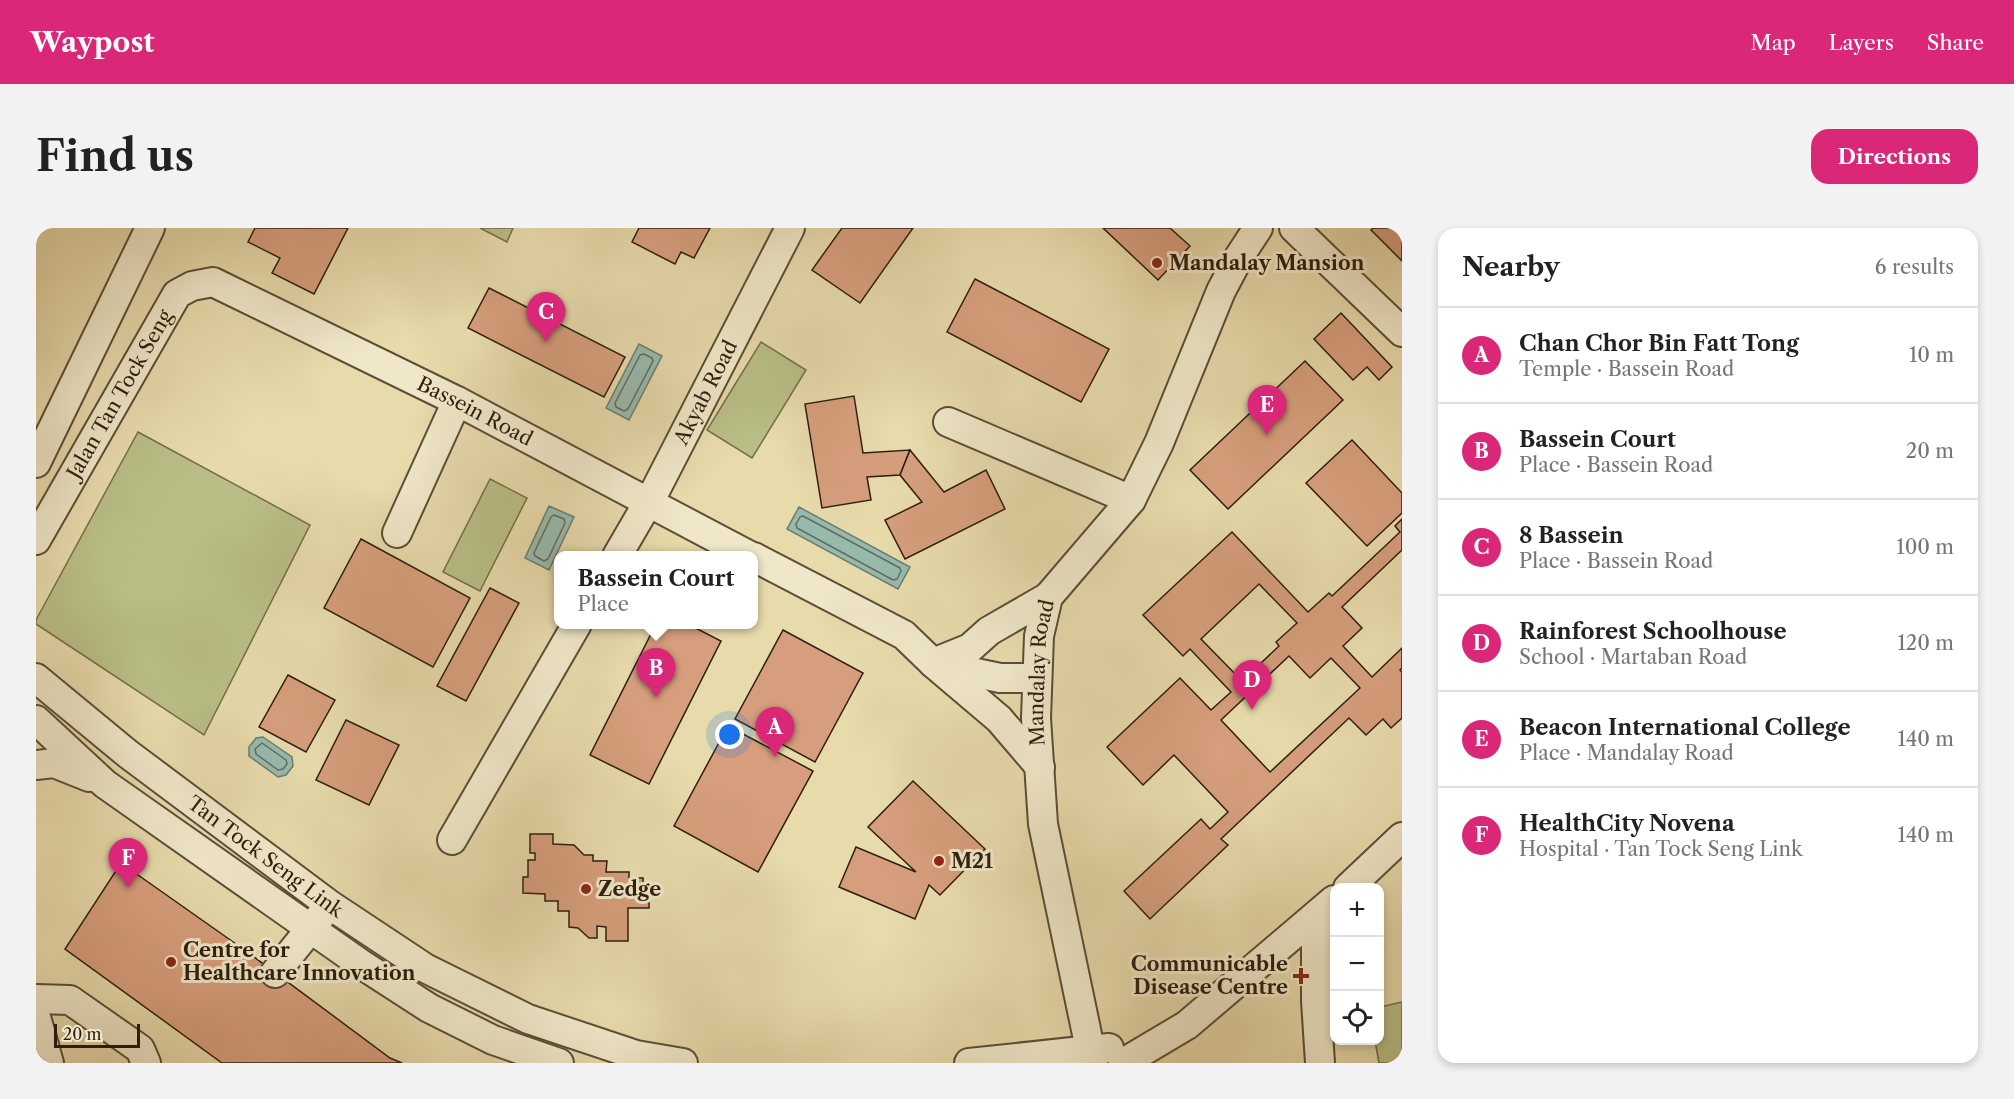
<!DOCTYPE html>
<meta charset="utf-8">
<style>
body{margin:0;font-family:"Libre Caslon Text",serif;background:#f2f2f2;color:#222}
.controls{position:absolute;right:18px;bottom:18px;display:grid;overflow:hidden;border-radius:12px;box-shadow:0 3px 9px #0003}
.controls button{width:54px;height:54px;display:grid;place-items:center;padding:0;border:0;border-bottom:2px solid #e0e0e0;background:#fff;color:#222;font:30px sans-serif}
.scale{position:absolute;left:18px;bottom:15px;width:86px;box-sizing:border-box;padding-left:6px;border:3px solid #2e1e0f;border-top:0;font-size:16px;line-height:21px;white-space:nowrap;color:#2e1e0f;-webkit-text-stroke:4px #efe7c8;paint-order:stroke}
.you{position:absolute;left:694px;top:507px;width:21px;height:21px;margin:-15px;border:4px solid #fff;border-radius:50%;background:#1a73e8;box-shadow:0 0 0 9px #1a73e833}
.badge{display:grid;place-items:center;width:39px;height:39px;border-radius:50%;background:#db2777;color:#fff;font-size:20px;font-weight:700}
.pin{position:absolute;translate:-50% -50px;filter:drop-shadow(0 2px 3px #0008)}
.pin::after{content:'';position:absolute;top:32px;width:21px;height:18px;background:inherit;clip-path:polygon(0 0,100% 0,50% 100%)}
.popup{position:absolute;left:518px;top:323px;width:204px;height:78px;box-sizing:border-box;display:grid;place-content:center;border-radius:12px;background:#fff;filter:drop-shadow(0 2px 4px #0005);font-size:20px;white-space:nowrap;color:#767676}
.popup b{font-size:22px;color:#222}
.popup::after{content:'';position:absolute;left:50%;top:100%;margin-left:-12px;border:12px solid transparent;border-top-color:#fff}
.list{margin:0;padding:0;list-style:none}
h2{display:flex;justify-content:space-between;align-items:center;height:78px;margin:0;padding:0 24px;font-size:26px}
h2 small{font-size:20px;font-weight:400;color:#767676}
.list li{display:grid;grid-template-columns:39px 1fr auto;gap:18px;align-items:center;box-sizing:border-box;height:96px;padding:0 24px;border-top:2px solid #e0e0e0}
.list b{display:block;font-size:22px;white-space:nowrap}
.list p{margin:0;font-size:20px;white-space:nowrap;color:#767676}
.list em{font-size:20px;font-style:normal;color:#767676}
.icon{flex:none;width:33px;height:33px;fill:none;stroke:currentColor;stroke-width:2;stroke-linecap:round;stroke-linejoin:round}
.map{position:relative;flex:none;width:1366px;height:835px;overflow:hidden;border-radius:18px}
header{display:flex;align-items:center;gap:36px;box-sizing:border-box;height:84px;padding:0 30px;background:#db2777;color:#fff}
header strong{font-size:28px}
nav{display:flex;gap:33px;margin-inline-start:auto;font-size:21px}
.intro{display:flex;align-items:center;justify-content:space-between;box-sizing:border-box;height:144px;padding:0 36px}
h1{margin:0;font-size:42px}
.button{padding:15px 27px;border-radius:18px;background:#db2777;color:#fff;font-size:21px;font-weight:700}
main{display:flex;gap:36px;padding:0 36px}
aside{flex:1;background:#fff;border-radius:18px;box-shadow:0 3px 9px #0003}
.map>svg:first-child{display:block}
.green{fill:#b9be86;stroke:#746e4a;stroke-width:1.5}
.water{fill:#97baad;stroke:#6d7c6e;stroke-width:1.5}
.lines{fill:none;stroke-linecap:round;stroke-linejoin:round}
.shore{stroke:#626c5e;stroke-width:1.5}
.building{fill:#d69e7c;stroke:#2e1e0f;stroke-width:1.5;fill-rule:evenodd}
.minor-casing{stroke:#5c4d36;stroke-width:32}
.minor{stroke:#efe7c8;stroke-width:28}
.poi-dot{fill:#8f2418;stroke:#efe7c8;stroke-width:2}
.labels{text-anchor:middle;stroke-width:6;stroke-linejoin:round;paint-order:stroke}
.poi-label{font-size:20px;font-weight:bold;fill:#2e1e0f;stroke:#efe7c8;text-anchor:start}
.street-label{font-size:20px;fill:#2e1e0f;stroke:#efe7c8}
</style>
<header>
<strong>Waypost</strong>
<nav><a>Map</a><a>Layers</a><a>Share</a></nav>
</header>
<div class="intro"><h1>Find us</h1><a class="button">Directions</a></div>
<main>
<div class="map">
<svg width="1366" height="835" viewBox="0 0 1366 835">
<rect width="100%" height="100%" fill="#e7daab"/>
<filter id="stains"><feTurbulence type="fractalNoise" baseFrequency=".00333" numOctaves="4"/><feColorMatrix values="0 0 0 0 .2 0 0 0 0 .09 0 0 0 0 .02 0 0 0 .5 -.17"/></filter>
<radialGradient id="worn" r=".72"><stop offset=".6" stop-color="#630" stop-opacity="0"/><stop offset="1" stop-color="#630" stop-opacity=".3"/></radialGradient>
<g class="green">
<path d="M 444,0 L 477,0 L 471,14 Z"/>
<path d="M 725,114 L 770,142 L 716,230 L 671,202 Z"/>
<path d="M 102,204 L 274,297 L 168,507 L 0,396 L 0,392 Z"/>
<path d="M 454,251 L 491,270 L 444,363 L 407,344 Z"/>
<path d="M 1366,774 L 1366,835 L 1343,835 L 1339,813 L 1344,812 L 1344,779 Z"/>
</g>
<g class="water">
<path d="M 603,116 L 626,128 L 593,192 L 570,180 Z"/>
<path d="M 513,278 L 538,289 L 513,342 L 489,330 Z"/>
<path d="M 763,279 L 874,339 L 862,361 L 751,301 Z"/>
<path d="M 227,509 L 256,529 L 257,538 L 250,547 L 242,549 L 213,528 L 213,519 L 220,510 Z"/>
</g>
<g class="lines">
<g class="shore">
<path d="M 608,126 L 616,130 L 617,133 L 592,181 L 588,183 L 580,179 L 579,175 L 604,127 Z"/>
<path d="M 518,287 L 528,291 L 529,295 L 512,331 L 508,333 L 499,328 L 498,325 L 515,289 Z"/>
<path d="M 767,288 L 864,340 L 865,343 L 861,351 L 857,352 L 761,300 L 760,296 L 764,289 Z"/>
<path d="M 226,515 L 250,532 L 251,536 L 247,541 L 242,542 L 220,526 L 219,521 Z"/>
</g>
</g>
<g class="building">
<path d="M 219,0 L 312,0 L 278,66 L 236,45 L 244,30 L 212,14 Z"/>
<path d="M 603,0 L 674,0 L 658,30 L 645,24 L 639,36 L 596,14 Z"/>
<path d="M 806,0 L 877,0 L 824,75 L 776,42 Z"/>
<path d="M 1067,0 L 1134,0 L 1154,18 L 1122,52 Z"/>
<path d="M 1337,0 L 1366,0 L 1366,33 L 1335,2 Z"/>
<path d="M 939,51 L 1073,121 L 1045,174 L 911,104 Z"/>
<path d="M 453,60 L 589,129 L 568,169 L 432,100 Z"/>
<path d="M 1305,85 L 1356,139 L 1343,152 L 1331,139 L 1317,152 L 1278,111 Z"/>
<path d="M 1269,133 L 1307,172 L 1192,281 L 1154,242 Z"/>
<path d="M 818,168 L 827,225 L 874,222 L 864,247 L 831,249 L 835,272 L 786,280 L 769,176 Z"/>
<path d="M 1316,212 L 1366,265 L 1366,285 L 1331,318 L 1270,255 Z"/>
<path d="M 874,222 L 908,264 L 950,242 L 969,281 L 869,331 L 849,292 L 886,274 L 864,247 Z"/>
<path d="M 1366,291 L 1366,322 L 1306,379 L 1326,400 L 1307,418 L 1336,449 L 1366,420 L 1366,440 L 1364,442 L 1366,444 L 1366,490 L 1355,500 L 1347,491 L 1330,507 L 1313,490 L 1185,611 L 1192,617 L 1114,691 L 1088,663 L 1165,591 L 1174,601 L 1192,584 L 1138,527 L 1107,557 L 1071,519 L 1144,450 L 1175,482 L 1195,464 L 1154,421 L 1147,428 L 1107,387 L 1196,304 L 1272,384 L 1293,365 L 1296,368 L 1364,304 L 1359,298 ZM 1223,356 L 1261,395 L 1240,414 L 1243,418 L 1206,453 L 1165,411 ZM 1253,428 L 1274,450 L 1295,430 L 1324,460 L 1234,544 L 1185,492 Z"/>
<path d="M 325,311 L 434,370 L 397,439 L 288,380 Z"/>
<path d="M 454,360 L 483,375 L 430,473 L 401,458 Z"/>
<path d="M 620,396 L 652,396 L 685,413 L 613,556 L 554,527 Z"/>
<path d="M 747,402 L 827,445 L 779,534 L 699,491 Z"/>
<path d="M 252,447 L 299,472 L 270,524 L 223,499 Z"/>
<path d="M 310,492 L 363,517 L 333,577 L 280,552 Z"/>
<path d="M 692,498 L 777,543 L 722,644 L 638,598 Z"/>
<path d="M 877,553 L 949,621 L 904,667 L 893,657 L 879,691 L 803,659 L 820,619 L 880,644 L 832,599 Z"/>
<path d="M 494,606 L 517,606 L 517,616 L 538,617 L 548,627 L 557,627 L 557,633 L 571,633 L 570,644 L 593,644 L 593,650 L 607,650 L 607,656 L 613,656 L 613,680 L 592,680 L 592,713 L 570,713 L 570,699 L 561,698 L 561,710 L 553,710 L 542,700 L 533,699 L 533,683 L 522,683 L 522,673 L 509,673 L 509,666 L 487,665 L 487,649 L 492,649 L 492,632 L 499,632 L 499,625 L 494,625 Z"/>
<path d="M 85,635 L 210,723 L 354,830 L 366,835 L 186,835 L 29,721 Z"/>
</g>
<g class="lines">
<g class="minor-casing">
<g id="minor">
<path d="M 1258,0 L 1366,104"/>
<path d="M 912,194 L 1095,272"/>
<path d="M 0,235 L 114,0"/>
<path d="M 361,305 L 421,173"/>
<path id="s1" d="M 0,312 L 141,66 L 156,58 L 177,54 L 421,173 L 714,328"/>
<path id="s2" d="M 581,328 L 620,261 L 754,0"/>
<path d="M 718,329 L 868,407 L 897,435 L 963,491 L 1004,539"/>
<path d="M 897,435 L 934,420 L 953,403 L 1012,369"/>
<path d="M 902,437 L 964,450 L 1001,450"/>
<path id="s3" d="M 0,450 L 92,526 L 294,677 L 389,740 L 492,791 L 600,827 L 647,835"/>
<path d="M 0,492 L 69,556 L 325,736 L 393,780 L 457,812 L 523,835"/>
<path d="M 0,537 L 18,535 L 53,549"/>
<path d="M 416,612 L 541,396"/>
<path d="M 1312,660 L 1366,609"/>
<path d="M 1280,690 L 1280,773 L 1284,835"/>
<path d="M 239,745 L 287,685"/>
<path d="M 0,771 L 34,772 L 104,821 L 110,835"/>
<path d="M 0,789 L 13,835"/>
<path d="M 933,835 L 1073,820"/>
<path id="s4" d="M 1057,835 L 1007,596 L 1000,490 L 1003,408 L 1012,369 L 1095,272 L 1123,215 L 1185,63 L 1203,29 L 1222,0"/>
<path d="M 1087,835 L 1151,797 L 1298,672"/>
</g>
</g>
<use href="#minor" class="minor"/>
</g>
<g class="poi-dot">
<circle cx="1121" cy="35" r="6"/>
<circle cx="903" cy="633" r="6"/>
<circle cx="550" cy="661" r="6"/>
<circle cx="135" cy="734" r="6"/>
<path d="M1262 739h6v6h6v6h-6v6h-6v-6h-6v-6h6z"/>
</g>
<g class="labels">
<g class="poi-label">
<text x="1133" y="42">Mandalay Mansion</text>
<text x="915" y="640">M21</text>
<text x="562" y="668">Zedge</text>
<text x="147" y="729">Centre for<tspan x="147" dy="23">Healthcare Innovation</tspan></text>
<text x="1252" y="743" text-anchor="end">Communicable<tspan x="1252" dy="23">Disease Centre</tspan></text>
</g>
<g class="street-label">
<text dy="7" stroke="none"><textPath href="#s2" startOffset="186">Akyab Road</textPath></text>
<text dy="7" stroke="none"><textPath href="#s1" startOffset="168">Jalan Tan Tock Seng</textPath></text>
<text dy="7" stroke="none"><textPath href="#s1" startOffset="614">Bassein Road</textPath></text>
<text dy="7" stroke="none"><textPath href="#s4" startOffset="396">Mandalay Road</textPath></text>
<text dy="7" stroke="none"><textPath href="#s3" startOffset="291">Tan Tock Seng Link</textPath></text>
</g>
</g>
<rect width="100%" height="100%" filter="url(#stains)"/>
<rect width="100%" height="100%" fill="url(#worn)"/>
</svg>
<div class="controls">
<button>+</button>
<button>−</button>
<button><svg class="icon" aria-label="locate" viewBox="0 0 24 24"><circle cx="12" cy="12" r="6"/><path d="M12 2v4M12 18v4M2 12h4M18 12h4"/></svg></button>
</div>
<div class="scale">20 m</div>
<div class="you"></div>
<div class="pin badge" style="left:739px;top:529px">A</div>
<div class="pin badge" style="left:620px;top:470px">B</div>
<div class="popup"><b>Bassein Court</b>Place</div>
<div class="pin badge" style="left:510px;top:114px">C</div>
<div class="pin badge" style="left:1216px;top:482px">D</div>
<div class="pin badge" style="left:1231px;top:207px">E</div>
<div class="pin badge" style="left:92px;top:660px">F</div>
</div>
<aside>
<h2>Nearby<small>6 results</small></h2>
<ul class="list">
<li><span class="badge">A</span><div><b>Chan Chor Bin Fatt Tong</b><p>Temple · Bassein Road</p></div><em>10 m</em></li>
<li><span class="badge">B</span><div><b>Bassein Court</b><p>Place · Bassein Road</p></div><em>20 m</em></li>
<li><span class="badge">C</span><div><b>8 Bassein</b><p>Place · Bassein Road</p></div><em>100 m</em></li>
<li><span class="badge">D</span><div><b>Rainforest Schoolhouse</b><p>School · Martaban Road</p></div><em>120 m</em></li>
<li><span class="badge">E</span><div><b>Beacon International College</b><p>Place · Mandalay Road</p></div><em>140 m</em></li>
<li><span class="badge">F</span><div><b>HealthCity Novena</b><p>Hospital · Tan Tock Seng Link</p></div><em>140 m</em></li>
</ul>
</aside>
</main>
